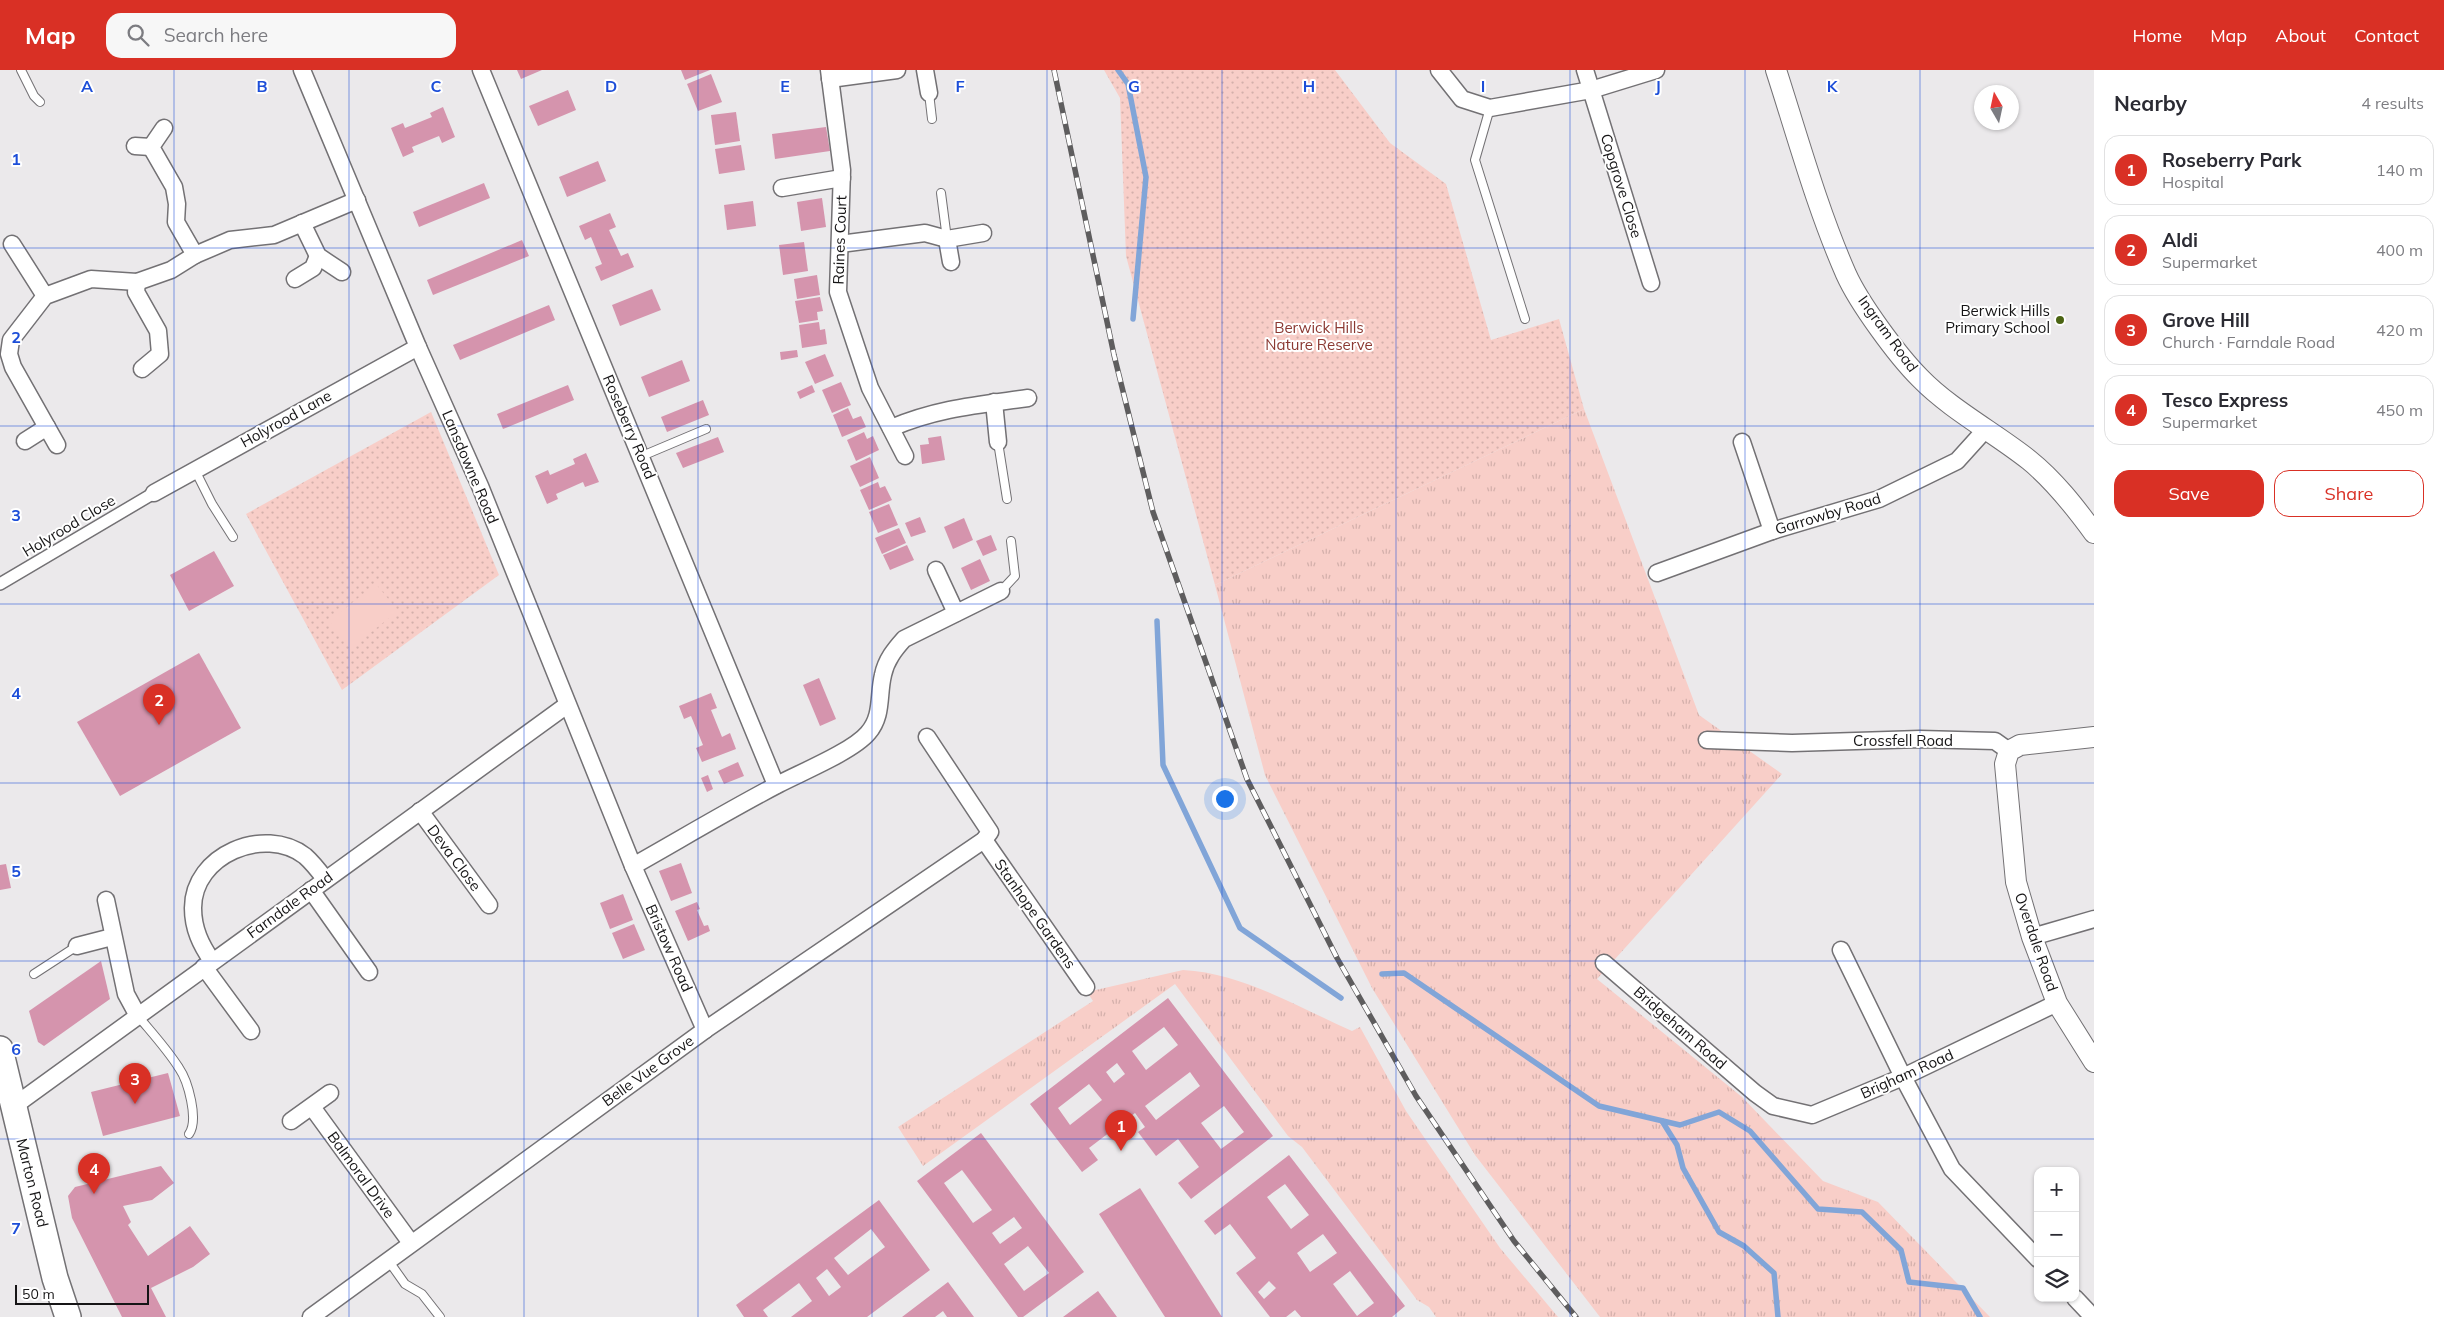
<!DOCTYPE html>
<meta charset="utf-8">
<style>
body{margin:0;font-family:Mulish,sans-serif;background:#f7f7f7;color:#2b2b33}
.controls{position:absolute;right:15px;bottom:15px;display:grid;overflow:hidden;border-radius:10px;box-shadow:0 1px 4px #0004}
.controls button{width:45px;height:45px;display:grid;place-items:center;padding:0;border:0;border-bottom:1px solid #e1e1e2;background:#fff;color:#2b2b33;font:25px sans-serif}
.compass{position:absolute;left:1974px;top:15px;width:45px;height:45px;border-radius:50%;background:#fff;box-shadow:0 1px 4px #0004;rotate:351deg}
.scale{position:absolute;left:15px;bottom:12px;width:134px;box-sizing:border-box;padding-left:5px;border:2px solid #161516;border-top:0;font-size:14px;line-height:18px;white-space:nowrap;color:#161516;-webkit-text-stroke:4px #fff;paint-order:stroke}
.you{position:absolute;left:1224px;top:728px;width:18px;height:18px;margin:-12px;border:4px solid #fff;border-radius:50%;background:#1a73e8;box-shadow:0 0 0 8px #1a73e833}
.badge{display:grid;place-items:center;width:32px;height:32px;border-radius:50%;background:#d93025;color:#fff;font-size:16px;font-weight:700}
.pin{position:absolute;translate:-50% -41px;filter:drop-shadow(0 1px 2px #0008)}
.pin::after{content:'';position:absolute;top:26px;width:18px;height:15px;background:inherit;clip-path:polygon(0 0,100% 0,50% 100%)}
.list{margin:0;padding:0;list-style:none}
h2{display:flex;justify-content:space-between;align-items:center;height:65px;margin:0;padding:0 20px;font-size:21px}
h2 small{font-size:16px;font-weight:400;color:#7c7c81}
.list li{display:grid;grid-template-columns:32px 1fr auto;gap:15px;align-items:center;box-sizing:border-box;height:70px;margin:0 10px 10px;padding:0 10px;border:1px solid #e1e1e2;border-radius:15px}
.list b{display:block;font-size:19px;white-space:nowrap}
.list p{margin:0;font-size:16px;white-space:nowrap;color:#7c7c81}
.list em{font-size:16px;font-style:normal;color:#7c7c81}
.actions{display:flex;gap:10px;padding:15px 20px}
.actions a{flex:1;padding:11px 0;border:1px solid #d93025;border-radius:15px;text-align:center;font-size:18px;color:#d93025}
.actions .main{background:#d93025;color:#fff}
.icon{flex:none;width:28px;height:28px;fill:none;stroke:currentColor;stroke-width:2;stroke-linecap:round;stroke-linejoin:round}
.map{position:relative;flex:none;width:2094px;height:1247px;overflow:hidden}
header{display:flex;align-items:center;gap:30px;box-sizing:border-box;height:70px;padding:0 25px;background:#d93025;color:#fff}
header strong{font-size:24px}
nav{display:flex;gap:28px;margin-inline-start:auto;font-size:18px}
.search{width:350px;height:45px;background:#f7f7f7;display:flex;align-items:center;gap:12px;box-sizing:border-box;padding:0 18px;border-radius:15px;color:#7c7c81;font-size:19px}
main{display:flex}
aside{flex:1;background:#fff}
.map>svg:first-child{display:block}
.grass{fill:url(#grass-tufts)}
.park{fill:url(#park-dots)}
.garden{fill:#f8cec8}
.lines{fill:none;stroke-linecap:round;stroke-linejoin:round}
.stream{stroke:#81a5d8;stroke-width:5.5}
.building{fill:#d594ad;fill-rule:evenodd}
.service-casing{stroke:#737174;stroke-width:10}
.pedestrian-casing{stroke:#737174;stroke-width:14}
.minor-casing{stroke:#737174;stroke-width:19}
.tertiary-casing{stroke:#737174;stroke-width:22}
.primary-casing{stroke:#737174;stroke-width:28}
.service{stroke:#fff;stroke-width:8}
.pedestrian{stroke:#fff;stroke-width:11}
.minor{stroke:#fff;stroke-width:16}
.tertiary{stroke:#fff;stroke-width:20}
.primary{stroke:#fff;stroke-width:25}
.rail-casing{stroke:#5e5d5e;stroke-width:5.5}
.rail{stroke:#fff;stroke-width:4;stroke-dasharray:11;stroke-linecap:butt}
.grid{fill:none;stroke:#1d4ed8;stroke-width:1;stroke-opacity:0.55}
.poi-dot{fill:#4b6413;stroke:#fff;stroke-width:2}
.labels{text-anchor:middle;stroke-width:4;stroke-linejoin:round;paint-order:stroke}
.street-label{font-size:15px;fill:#161516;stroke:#fff}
.poi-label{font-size:15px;fill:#161516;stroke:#fff;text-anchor:end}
.park-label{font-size:15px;fill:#8b3932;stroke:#fff}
.grid-label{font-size:16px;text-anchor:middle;font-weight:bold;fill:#1d4ed8;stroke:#fff;stroke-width:4;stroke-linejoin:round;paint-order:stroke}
</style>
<header>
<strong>Map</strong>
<div class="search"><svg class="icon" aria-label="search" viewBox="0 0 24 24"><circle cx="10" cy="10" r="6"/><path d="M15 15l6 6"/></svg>Search here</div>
<nav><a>Home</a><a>Map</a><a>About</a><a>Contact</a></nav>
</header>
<main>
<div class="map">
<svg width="2094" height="1247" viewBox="0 0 2094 1247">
<defs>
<pattern id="grass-tufts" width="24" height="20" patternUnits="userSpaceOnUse" patternTransform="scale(1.25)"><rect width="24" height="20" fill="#f8cec8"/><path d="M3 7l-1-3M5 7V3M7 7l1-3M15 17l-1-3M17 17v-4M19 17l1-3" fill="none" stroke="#d4b0ab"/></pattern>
<pattern id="park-dots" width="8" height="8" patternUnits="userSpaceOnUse" patternTransform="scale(1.25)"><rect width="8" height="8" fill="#f8cec8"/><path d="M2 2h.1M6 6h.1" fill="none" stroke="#d4b0ab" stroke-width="1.8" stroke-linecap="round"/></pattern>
</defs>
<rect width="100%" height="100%" fill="#ebe9eb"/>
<g class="grass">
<path d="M 1584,339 L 1699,645 L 1782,704 L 1597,909 L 1742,1027 L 1823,1111 L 1878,1132 L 1990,1247 L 1600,1247 L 1475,1085 L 1372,918 L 1265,705 L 1215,515 Z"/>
<path d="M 1183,900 C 1242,903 1298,937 1352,961 L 1360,957 L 1406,1041 L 1500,1178 L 1558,1247 L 1436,1247 L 1429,1237 L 1417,1230 L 1302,1077 L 1288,1066 L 1175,914 L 923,1096 L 898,1057 L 1093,931 L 1087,922 Z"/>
</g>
<g class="park">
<path d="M 1104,0 L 1335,0 L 1390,73 L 1446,114 L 1491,270 L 1559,249 L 1584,339 L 1215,515 L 1126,186 L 1120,28 Z"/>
<path d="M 431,342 L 499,505 L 342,620 L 246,444 Z"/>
</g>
<path class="garden" d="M 376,514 L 398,541 L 351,578 L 329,551 Z"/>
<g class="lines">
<g class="stream">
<path d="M 1118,0 L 1128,14 L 1146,107 L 1133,249"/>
<path d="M 1157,551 L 1163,695 L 1240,858 L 1341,928"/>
<path d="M 1382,904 L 1404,903 L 1599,1036 L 1680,1055 L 1719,1042 L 1750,1061 L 1818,1139 L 1862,1142 L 1901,1180 L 1909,1212 L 1963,1218 L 1980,1247"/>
<path d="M 1662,1051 L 1677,1075 L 1683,1098 L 1719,1162 L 1744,1176 L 1774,1203 L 1778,1247"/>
</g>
</g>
<g class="building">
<path d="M 517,0 L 542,0 L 521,9 Z"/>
<path d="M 681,0 L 710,0 L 685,10 Z"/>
<path d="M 711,4 L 722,32 L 698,41 L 687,14 Z"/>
<path d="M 568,20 L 576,40 L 538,56 L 529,36 Z"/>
<path d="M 443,37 L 455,67 L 442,73 L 439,66 L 412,77 L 414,82 L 403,87 L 391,58 L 403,53 L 405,58 L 432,47 L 430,43 Z"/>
<path d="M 736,42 L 740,71 L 715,75 L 711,45 Z"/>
<path d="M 826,57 L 830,81 L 775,89 L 772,64 Z"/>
<path d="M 741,75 L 745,100 L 719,104 L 715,79 Z"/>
<path d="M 598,91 L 606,111 L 567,127 L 559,107 Z"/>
<path d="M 484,113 L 490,128 L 419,157 L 413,142 Z"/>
<path d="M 822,128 L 826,157 L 801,161 L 797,132 Z"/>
<path d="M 753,131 L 756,156 L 727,160 L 724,135 Z"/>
<path d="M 610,143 L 616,157 L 609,160 L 621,186 L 628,183 L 634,197 L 601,211 L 595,197 L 602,194 L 591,167 L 585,170 L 579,156 Z"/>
<path d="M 522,170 L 529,186 L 433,225 L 427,210 Z"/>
<path d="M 804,172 L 808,201 L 783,205 L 779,175 Z"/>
<path d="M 817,205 L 820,225 L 797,229 L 794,209 Z"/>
<path d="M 652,219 L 661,240 L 620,256 L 612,235 Z"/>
<path d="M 820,227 L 823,241 L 817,242 L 818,250 L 799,253 L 795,231 Z"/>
<path d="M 549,235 L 555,250 L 460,290 L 453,275 Z"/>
<path d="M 819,252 L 820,260 L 825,259 L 827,274 L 802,278 L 799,255 Z"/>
<path d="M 797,280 L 798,287 L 781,290 L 780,282 Z"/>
<path d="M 825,284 L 834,306 L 815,314 L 805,292 Z"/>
<path d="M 682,290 L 690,311 L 649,327 L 641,307 Z"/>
<path d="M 841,312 L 851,335 L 832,343 L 822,320 Z"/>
<path d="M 568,315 L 574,330 L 503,359 L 497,344 Z"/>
<path d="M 812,315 L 815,322 L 800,329 L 797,322 Z"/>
<path d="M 703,330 L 709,345 L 667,362 L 661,347 Z"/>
<path d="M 848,338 L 853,349 L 861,346 L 866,357 L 842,367 L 833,345 Z"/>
<path d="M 864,362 L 867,369 L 873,366 L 879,380 L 856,391 L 847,370 Z"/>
<path d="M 941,366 L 945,390 L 922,394 L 920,375 L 929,374 L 928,368 Z"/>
<path d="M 718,367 L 724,382 L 683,398 L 676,383 Z"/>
<path d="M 586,383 L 599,412 L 585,417 L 583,412 L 556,424 L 558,429 L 547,434 L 535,406 L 548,400 L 550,405 L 575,394 L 573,389 Z"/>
<path d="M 870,387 L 879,408 L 860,417 L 850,396 Z"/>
<path d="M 878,412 L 880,418 L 885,416 L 892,430 L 869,440 L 860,420 Z"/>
<path d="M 889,434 L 898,455 L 878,463 L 869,442 Z"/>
<path d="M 920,447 L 926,462 L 911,467 L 905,453 Z"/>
<path d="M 964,448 L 973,470 L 953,479 L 944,457 Z"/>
<path d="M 899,458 L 906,473 L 882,484 L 875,468 Z"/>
<path d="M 991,465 L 997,480 L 983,486 L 976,471 Z"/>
<path d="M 907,475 L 914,490 L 890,500 L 883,485 Z"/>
<path d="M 214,481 L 234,516 L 189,541 L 170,505 Z"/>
<path d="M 980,489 L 990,511 L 971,520 L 961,498 Z"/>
<path d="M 199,583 L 241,658 L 120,726 L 77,652 Z"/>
<path d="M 819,608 L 836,649 L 820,656 L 803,615 Z"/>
<path d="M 711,623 L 717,638 L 711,640 L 722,667 L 730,663 L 736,679 L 702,692 L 696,678 L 703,675 L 691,646 L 684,649 L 679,636 Z"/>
<path d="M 738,692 L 744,706 L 724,714 L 718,701 Z"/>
<path d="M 708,705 L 713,719 L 707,722 L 701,708 Z"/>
<path d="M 681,793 L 692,823 L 671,831 L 659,801 Z"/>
<path d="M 6,794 L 11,818 L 0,820 L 0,795 Z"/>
<path d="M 623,824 L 633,850 L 610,859 L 600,833 Z"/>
<path d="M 697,832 L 700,839 L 697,840 L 704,856 L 708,855 L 710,861 L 688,871 L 675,841 Z"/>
<path d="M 634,854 L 645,880 L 623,889 L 612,863 Z"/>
<path d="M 101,891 L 110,929 L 44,976 L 38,972 L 29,941 Z"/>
<path d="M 1168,928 L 1273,1066 L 1191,1129 L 1178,1113 L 1199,1097 L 1178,1069 L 1156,1086 L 1138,1062 L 1145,1057 L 1135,1043 L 1089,1078 L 1098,1090 L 1082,1102 L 1030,1034 ZM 1164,957 L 1178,975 L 1146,1000 L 1132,981 ZM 1117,993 L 1125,1004 L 1114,1013 L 1106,1002 ZM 1190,1002 L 1200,1016 L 1156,1050 L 1145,1036 ZM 1089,1014 L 1102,1030 L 1070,1055 L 1058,1038 ZM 1224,1036 L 1244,1062 L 1221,1079 L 1201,1053 Z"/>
<path d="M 168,1003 L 180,1046 L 103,1066 L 91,1022 Z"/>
<path d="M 981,1063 L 1084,1202 L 1023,1247 L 1018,1247 L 917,1111 ZM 962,1100 L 992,1140 L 973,1153 L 944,1113 ZM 1014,1147 L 1022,1158 L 1000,1174 L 992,1163 ZM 1028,1176 L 1049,1203 L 1024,1221 L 1004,1194 Z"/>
<path d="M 1289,1085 L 1405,1236 L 1392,1247 L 1301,1247 L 1295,1240 L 1286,1247 L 1270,1247 L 1236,1203 L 1256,1188 L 1230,1154 L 1215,1165 L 1204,1151 ZM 1285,1114 L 1309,1145 L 1291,1159 L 1267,1127 ZM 1323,1164 L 1337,1183 L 1310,1202 L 1297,1183 ZM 1350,1201 L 1374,1233 L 1357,1246 L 1333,1214 ZM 1269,1211 L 1276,1218 L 1264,1229 L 1258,1222 Z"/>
<path d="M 161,1096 L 174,1113 L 152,1130 L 123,1136 L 131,1152 L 128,1155 L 148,1186 L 190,1156 L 210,1184 L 193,1197 L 151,1218 L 166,1247 L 122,1247 L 72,1148 L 68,1126 L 75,1117 Z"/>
<path d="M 1140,1118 L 1222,1247 L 1165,1247 L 1099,1144 Z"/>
<path d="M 879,1130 L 930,1200 L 867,1247 L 791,1247 L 812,1231 L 799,1213 L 763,1240 L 768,1247 L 744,1247 L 736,1235 ZM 871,1159 L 885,1177 L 848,1205 L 834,1188 ZM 827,1199 L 841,1217 L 829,1226 L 816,1208 Z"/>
<path d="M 948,1212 L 974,1247 L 947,1247 L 943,1241 L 935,1247 L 902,1247 Z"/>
<path d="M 1098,1221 L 1117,1247 L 1063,1247 Z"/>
</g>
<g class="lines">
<g class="service-casing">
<g id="service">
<path d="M 21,0 L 34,26 L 40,32"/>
<path d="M 929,23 L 932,49"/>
<path d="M 1490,38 L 1475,90 L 1525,249"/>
<path d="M 941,123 L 947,169"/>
<path d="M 998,372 L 1007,429"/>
<path d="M 642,386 L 706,359"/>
<path d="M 195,400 L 212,434 L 233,467"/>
<path d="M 1001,521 L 1015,506 L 1011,471"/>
<path d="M 34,904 L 77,876"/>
<path d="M 138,946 C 152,963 167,979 179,998 C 188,1011 199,1050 189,1064"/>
<path d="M 388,1190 L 405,1214 L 422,1224 L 440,1247"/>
</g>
</g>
<g class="pedestrian-casing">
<path id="pedestrian" d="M 0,514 L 154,423"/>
</g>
<g class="minor-casing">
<g id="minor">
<path d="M 302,0 L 418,277 L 480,416 L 633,796 L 705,960"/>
<path d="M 481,0 L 776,715"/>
<path d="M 829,0 L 842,100 L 838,222 L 870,318 L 905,386"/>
<path d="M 925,0 L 929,23"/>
<path d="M 1439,0 L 1462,29 L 1490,38 L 1591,20 L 1656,0"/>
<path d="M 1585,0 L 1651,213"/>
<path d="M 830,9 L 897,0"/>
<path d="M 164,58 L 151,77 L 174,117 L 177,134 L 176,152 L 195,185"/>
<path d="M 135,76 L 151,77"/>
<path d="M 782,118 L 842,108"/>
<path d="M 302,153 L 318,186 L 342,202"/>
<path d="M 947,169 L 951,192"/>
<path d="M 12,174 L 45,226"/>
<path d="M 840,174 L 925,163 L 947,169 L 983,163"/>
<path d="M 295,209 L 313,198 L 318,186"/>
<path d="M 137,212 L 136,222 L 158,261 L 160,284 L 142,299"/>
<path d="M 994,332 L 998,372"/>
<path d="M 891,358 C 938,338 978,335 1028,328"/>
<path d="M 25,371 L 47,357"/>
<path d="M 1742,372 L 1772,461"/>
<path d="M 57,375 L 13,297 L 9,284 L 11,270 L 45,226 L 91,209 L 137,212 L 171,200 L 195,185 L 230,170 L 274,165 L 357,130"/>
<path d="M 154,423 L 418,277"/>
<path d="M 936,500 L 956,543"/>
<path d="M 1657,503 L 1772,461 L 1879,429 L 1957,391 L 1985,360"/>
<path d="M 1707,670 L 1792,673 L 1920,669 L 1995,671 L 2009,681"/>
<path d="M 420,741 L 489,835"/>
<path d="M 984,770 L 1086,917"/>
<path d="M 633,796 C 681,769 729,740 779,714 C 802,702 853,681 868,663 C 883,646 878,625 883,605 C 886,590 895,579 904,569 L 1001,521"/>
<path d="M 311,820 L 369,902"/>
<path d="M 106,830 L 126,924 L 138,946"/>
<path d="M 2032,867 L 2094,849"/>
<path d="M 77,876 L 112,867"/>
<path d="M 1841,880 L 1903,1007 L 1952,1099 L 2038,1189"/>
<path d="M 212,891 C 201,875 193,859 193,838 C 193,785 264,755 305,786 C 313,793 319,801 325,809"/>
<path d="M 1604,893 L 1755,1023 L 1773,1036 L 1812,1045 L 1903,1007 L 2057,933"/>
<path d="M 204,897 L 251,961"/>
<path d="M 14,1036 L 567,635"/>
<path d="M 312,1037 L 411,1173"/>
<path d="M 291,1051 L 330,1023"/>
<path d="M 2075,1228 L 2093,1247"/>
<path d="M 311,1247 L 705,960 L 984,770 L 990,762 L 927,667"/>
</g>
</g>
<g class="tertiary-casing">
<g id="tertiary">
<path d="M 1776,0 C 1798,68 1817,138 1846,204 C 1859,233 1897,285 1920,308 C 1950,339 1995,363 2029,390 C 2054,410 2075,437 2094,463"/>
<path d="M 2094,667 L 2020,675 L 2009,681 L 2005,694 L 2016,812 L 2032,867 L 2057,933 L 2094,992"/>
</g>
</g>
<g class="primary-casing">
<path id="primary" d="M 0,979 L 55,1208 L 68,1247"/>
</g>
<use href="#service" class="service"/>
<use href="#pedestrian" class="pedestrian"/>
<use href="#minor" class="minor"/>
<use href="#tertiary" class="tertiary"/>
<use href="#primary" class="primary"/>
<g class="rail-casing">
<path id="rail" d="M 1054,0 L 1114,285 L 1153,442 L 1247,709 L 1337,888 L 1416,1026 L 1514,1171 L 1576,1247"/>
</g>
<use href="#rail" class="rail"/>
</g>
<path class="grid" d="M 174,0 L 174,1247M 349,0 L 349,1247M 524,0 L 524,1247M 698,0 L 698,1247M 872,0 L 872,1247M 1047,0 L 1047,1247M 1222,0 L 1222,1247M 1396,0 L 1396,1247M 1570,0 L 1570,1247M 1745,0 L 1745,1247M 1920,0 L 1920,1247M 0,178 L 2094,178M 0,356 L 2094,356M 0,534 L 2094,534M 0,713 L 2094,713M 0,891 L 2094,891M 0,1069 L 2094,1069"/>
<circle class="poi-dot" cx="2060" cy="250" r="5"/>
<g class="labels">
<g class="street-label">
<text transform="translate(1621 116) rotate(73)" y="5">Copgrove Close</text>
<text transform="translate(840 170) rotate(-88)" y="5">Raines Court</text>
<text transform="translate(1888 264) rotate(54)" y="5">Ingram Road</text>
<text transform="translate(286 349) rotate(-29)" y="5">Holyrood Lane</text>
<text transform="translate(629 357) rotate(67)" y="5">Roseberry Road</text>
<text transform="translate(470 397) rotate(67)" y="5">Lansdowne Road</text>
<text transform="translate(1828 444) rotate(-17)" y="5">Garrowby Road</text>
<text transform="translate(69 456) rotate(-31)" y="5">Holyrood Close</text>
<text x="1903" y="676">Crossfell Road</text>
<text transform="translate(454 788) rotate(53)" y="5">Deva Close</text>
<text transform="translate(290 835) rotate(-36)" y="5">Farndale Road</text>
<text transform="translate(1035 844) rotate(55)" y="5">Stanhope Gardens</text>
<text transform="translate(2036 872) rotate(71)" y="5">Overdale Road</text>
<text transform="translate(669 878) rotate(66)" y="5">Bristow Road</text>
<text transform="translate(1680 958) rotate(41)" y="5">Bridgeham Road</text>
<text transform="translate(648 1001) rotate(-36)" y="5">Belle Vue Grove</text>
<text transform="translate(1907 1004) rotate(-24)" y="5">Brigham Road</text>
<text transform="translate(361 1105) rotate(54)" y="5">Balmoral Drive</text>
<text transform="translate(32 1113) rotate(76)" y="5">Marton Road</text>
</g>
<g class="poi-label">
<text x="2050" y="246">Berwick Hills<tspan x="2050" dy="17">Primary School</tspan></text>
</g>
<g class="park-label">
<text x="1319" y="263">Berwick Hills<tspan x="1319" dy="17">Nature Reserve</tspan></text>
</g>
</g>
<g class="grid-label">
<text x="87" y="22">A</text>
<text x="262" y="22">B</text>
<text x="436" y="22">C</text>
<text x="611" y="22">D</text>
<text x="785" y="22">E</text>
<text x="960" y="22">F</text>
<text x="1134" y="22">G</text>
<text x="1309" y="22">H</text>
<text x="1483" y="22">I</text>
<text x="1658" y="22">J</text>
<text x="1832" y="22">K</text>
<text x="16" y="95">1</text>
<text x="16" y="273">2</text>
<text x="16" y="451">3</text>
<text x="16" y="629">4</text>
<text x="16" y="807">5</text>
<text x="16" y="985">6</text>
<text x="16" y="1164">7</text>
</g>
</svg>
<div class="controls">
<button>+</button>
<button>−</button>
<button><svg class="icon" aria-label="layers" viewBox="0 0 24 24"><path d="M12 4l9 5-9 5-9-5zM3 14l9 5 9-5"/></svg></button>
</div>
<svg class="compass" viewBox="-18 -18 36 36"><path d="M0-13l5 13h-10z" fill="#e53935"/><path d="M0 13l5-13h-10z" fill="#7c7c81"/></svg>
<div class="scale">50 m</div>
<div class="you"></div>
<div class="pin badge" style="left:1121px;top:1081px">1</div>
<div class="pin badge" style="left:159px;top:655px">2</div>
<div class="pin badge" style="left:135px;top:1034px">3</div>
<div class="pin badge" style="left:94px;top:1124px">4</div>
</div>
<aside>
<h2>Nearby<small>4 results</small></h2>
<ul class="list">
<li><span class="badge">1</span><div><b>Roseberry Park</b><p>Hospital</p></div><em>140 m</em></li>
<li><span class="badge">2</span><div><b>Aldi</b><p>Supermarket</p></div><em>400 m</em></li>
<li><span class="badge">3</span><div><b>Grove Hill</b><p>Church · Farndale Road</p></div><em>420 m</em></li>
<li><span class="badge">4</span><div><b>Tesco Express</b><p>Supermarket</p></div><em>450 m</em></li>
</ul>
<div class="actions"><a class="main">Save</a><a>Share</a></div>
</aside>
</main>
